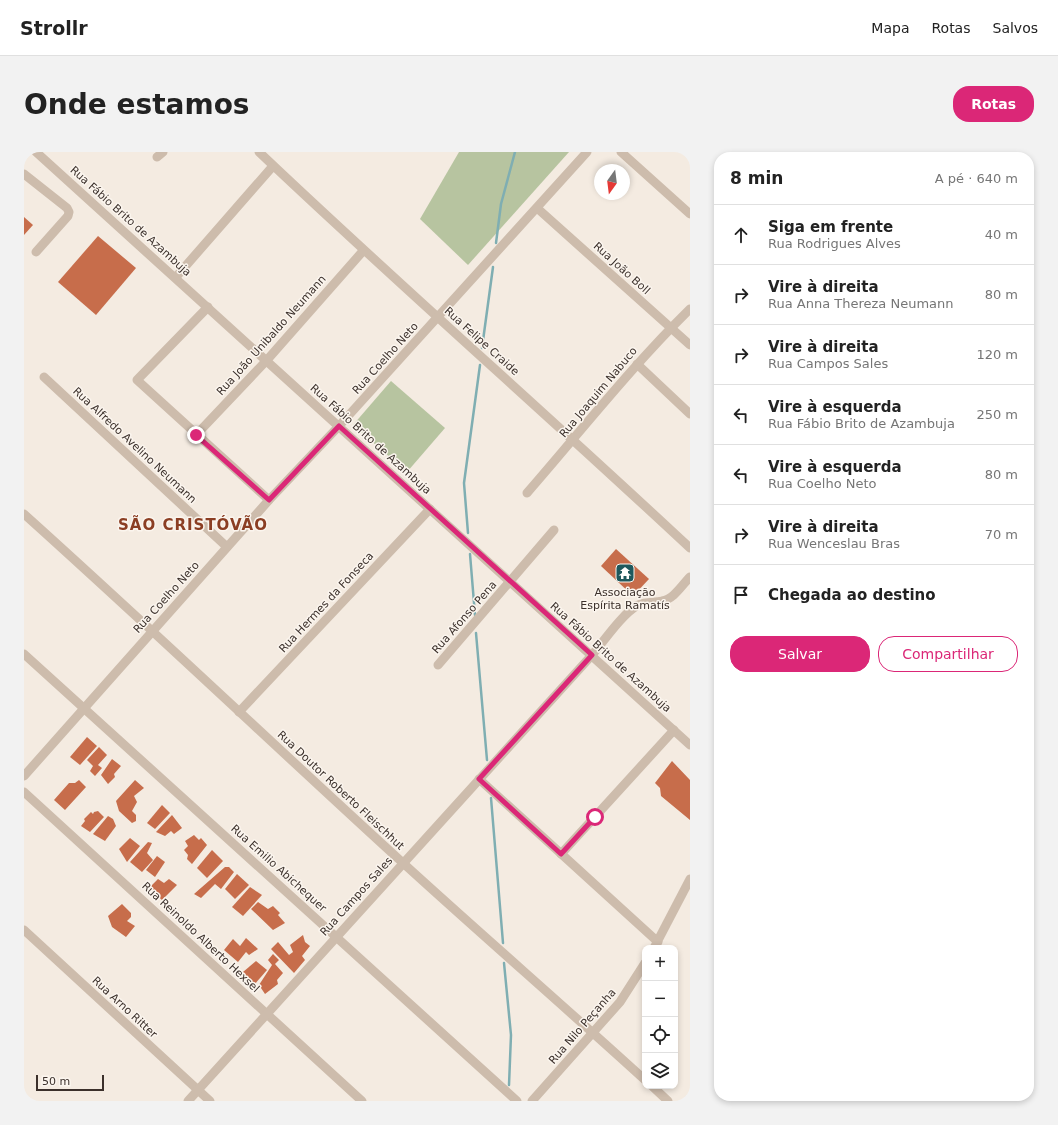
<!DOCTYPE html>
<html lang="pt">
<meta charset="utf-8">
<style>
body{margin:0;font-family:"DejaVu Sans",sans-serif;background:#f2f2f2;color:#222}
.controls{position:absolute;right:12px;bottom:12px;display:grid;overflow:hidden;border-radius:8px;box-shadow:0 2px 6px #0003}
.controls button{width:36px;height:36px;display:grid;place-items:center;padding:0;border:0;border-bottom:1px solid #e0e0e0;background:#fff;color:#222;font:20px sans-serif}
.compass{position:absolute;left:570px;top:12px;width:36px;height:36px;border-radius:50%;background:#fff;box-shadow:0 2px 6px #0003;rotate:194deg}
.scale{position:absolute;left:12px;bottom:10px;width:68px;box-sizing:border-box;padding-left:4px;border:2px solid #3b302b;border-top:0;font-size:11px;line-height:14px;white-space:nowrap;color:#3b302b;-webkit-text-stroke:3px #fbf5ee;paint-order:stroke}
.stop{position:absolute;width:12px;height:12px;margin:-9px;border:3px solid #db2777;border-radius:50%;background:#fff}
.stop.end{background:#db2777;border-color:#fff;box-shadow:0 1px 4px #0008}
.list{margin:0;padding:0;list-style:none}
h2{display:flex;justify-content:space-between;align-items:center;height:52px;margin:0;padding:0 16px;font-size:17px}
h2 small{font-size:13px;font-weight:400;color:#767676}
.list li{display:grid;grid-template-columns:26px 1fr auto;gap:12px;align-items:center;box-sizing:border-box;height:60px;padding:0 16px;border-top:1px solid #e0e0e0}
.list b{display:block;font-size:15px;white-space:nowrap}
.list p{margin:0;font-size:13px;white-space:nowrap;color:#767676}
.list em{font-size:13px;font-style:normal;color:#767676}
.actions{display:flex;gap:8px;padding:12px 16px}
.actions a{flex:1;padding:9px 0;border:1px solid #db2777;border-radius:16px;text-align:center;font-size:14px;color:#db2777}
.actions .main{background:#db2777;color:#fff}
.icon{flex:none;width:22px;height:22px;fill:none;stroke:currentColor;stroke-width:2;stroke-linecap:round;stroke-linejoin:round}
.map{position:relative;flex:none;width:666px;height:949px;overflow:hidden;border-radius:16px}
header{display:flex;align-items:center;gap:24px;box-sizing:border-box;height:56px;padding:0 20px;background:#fff;border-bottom:1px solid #e0e0e0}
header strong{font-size:19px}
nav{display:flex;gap:22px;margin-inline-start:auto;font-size:14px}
.intro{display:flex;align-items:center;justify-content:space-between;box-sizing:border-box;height:96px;padding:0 24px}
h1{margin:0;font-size:28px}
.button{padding:10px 18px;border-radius:16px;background:#db2777;color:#fff;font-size:14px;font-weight:700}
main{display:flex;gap:24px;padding:0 24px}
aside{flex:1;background:#fff;border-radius:16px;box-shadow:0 2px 6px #0003}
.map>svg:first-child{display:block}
.green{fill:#b7c4a0}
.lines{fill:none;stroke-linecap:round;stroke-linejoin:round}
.stream{stroke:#7faeb2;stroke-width:2.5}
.building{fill:#c76d4b}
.minor{stroke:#cdbcac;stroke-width:9}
.route{stroke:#db2777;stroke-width:5}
.labels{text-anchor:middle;stroke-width:3;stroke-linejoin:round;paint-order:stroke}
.street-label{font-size:11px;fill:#3b302b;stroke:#fbf5ee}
.poi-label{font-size:11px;fill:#3b302b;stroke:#fbf5ee}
.district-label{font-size:15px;font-weight:bold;letter-spacing:1px;fill:#8b3e23;stroke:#fbf5ee}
</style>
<header>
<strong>Strollr</strong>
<nav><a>Mapa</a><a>Rotas</a><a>Salvos</a></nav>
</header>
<div class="intro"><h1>Onde estamos</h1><a class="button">Rotas</a></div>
<main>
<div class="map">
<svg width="666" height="949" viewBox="0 0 666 949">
<rect width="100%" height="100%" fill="#f4ebe1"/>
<g class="green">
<path d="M 435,0 L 545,0 L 444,113 L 396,67 Z"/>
<path d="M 367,229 L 421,276 L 383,320 L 329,273 Z"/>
</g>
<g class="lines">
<g class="stream">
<path d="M 472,91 L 477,52 L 491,0"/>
<path d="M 458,196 L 469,115"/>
<path d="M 444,381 L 440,331 L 456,213"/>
<path d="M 446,402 L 451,463"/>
<path d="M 452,481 L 463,608"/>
<path d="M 467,646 L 479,791"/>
<path d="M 480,811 L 487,883 L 485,933"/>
</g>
</g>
<g class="building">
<path d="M 0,65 L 9,73 L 0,83 Z"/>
<path d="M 74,84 L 112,116 L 72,163 L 34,130 Z"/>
<path d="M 592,397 L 625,427 L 609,444 L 577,414 Z"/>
<path d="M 63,585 L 73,594 L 56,613 L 46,605 Z"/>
<path d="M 75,595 L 83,603 L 74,613 L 78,616 L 71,624 L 66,619 L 69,614 L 63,608 Z"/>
<path d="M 88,607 L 97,614 L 90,622 L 91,625 L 84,632 L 77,623 Z"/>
<path d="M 648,609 L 666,628 L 666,668 L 637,644 L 636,636 L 631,631 Z"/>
<path d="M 55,628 L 62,635 L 41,658 L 30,648 L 45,631 L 51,631 Z"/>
<path d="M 111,628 L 120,636 L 110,644 L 113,650 L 108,659 L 112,663 L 112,669 L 108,671 L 95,659 L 92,649 Z"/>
<path d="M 138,653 L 146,661 L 131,677 L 123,671 Z"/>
<path d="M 74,659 L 80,665 L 66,680 L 57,674 L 61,669 L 60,667 L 67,660 L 69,662 L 70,660 Z"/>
<path d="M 148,663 L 158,676 L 150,682 L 147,679 L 141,684 L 132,680 Z"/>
<path d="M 84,664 L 89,667 L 92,674 L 81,689 L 69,682 Z"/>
<path d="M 170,683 L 175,688 L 177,686 L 183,693 L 168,712 L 163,707 L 164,703 L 160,698 L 164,694 L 161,689 Z"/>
<path d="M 106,686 L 116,694 L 103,710 L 95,697 Z"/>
<path d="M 124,690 L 128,691 L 123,701 L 129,708 L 118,720 L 106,710 Z"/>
<path d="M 188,698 L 199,709 L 183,726 L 173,716 Z"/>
<path d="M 133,704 L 141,710 L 131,725 L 122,718 Z"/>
<path d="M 201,715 L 205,715 L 210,720 L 197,737 L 191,732 L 177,746 L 170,742 Z"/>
<path d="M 213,722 L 225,733 L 211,747 L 201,737 Z"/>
<path d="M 134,727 L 140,731 L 145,727 L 153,733 L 138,748 L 125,736 Z"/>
<path d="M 226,735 L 238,743 L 219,764 L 208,755 Z"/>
<path d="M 234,750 L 244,757 L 249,754 L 256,761 L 254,763 L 261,771 L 249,778 L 227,757 Z"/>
<path d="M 98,752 L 107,761 L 107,765 L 103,769 L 111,774 L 102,785 L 88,775 L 84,764 Z"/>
<path d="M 279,783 L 281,790 L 286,794 L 278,804 L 281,808 L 270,821 L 247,797 L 254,790 L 265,803 L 269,800 L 266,793 Z"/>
<path d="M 222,786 L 234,797 L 225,803 L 222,800 L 214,810 L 200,798 L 209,787 L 216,794 Z"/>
<path d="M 249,802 L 255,808 L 251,812 L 259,821 L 253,828 L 254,832 L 241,842 L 235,833 L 248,813 L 244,808 Z"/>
<path d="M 232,809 L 243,818 L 230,833 L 219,820 Z"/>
</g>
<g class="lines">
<g class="minor">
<path d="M 12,0 L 666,593"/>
<path d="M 235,0 C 376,134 524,263 666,396"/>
<path d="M 597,0 L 666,62"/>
<path d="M 133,5 L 139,0"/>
<path d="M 0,22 L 43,56 L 45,60 L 44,64 L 12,100"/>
<path d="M 513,56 L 666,193"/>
<path d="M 152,125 L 249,14"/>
<path d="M 184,155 L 113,228 L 245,348"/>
<path d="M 613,212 L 666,262"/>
<path d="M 20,225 L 203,395"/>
<path d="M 172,283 L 243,208 L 339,99"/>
<path d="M 503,341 C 557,279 608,214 666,157"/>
<path d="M 0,362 C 128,477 252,595 379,711 C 459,784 541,855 621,928"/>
<path d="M 0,502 L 493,949"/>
<path d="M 414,513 L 530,378"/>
<path d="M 215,560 L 406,357"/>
<path d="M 0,624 L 245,348 L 315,274 L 563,0"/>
<path d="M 455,627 L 634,790"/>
<path d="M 0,640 L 338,949"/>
<path d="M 537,702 L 650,578"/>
<path d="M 0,778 L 186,949"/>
<path d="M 630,796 L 666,727"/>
<path d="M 628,934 L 644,949"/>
<path d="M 164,949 L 568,503 C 580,489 598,462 614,453 C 623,449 630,451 638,449 C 650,447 658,433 666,425"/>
<path d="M 508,949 L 596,850 L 621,811"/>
</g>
</g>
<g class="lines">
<path class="route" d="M 172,283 L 245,348 L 315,274 L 568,503 L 455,627 L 537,702 L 571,665"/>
</g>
<defs>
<g id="temple-square" transform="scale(1)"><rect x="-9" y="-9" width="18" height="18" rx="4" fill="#1f585d" stroke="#fbf5ee"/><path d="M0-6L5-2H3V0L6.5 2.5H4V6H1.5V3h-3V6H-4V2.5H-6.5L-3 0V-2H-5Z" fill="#fff"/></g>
</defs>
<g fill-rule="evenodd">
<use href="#temple-square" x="601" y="421"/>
</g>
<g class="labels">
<g class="street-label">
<text transform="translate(107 69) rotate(42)" y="4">Rua Fábio Brito de Azambuja</text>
<text transform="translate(598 116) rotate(42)" y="4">Rua João Boll</text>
<text transform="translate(247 183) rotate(-48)" y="4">Rua João Unibaldo Neumann</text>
<text transform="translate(458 189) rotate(42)" y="4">Rua Felipe Craide</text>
<text transform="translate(361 206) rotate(-48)" y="4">Rua Coelho Neto</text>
<text transform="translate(574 240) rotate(-50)" y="4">Rua Joaquim Nabuco</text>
<text transform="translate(347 287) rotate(42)" y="4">Rua Fábio Brito de Azambuja</text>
<text transform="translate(111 293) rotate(43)" y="4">Rua Alfredo Avelino Neumann</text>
<text transform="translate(142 445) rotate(-48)" y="4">Rua Coelho Neto</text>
<text transform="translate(302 450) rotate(-47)" y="4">Rua Hermes da Fonseca</text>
<text transform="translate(440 465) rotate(-49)" y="4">Rua Afonso Pena</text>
<text transform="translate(587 505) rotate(42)" y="4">Rua Fábio Brito de Azambuja</text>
<text transform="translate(317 638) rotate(43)" y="4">Rua Doutor Roberto Fleischhut</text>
<text transform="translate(255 716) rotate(42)" y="4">Rua Emilio Abichequer</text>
<text transform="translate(332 744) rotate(-48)" y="4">Rua Campos Sales</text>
<text transform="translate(177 785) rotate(43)" y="4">Rua Reinoldo Alberto Hexsel</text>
<text transform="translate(101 855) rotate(43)" y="4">Rua Arno Ritter</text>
<text transform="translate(558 874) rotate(-49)" y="4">Rua Nilo Peçanha</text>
</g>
<g class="poi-label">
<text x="601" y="444">Associação<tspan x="601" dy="13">Espírita Ramatís</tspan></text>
</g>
<g class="district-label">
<text x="169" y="378">SÃO CRISTÓVÃO</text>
</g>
</g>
</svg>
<div class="controls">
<button>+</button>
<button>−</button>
<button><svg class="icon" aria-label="locate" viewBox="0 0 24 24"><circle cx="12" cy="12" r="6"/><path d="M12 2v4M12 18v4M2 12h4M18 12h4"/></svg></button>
<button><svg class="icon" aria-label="layers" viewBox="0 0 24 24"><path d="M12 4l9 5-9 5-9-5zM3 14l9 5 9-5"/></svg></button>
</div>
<svg class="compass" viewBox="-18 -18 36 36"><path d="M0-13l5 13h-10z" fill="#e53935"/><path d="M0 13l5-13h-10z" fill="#767676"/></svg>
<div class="scale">50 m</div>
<div class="stop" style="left:571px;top:665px"></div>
<div class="stop end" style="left:172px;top:283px"></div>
</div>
<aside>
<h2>8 min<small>A pé · 640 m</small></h2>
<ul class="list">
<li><svg class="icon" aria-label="ahead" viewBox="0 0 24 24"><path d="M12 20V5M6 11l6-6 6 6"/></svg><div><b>Siga em frente</b><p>Rua Rodrigues Alves</p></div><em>40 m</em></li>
<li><svg class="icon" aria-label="right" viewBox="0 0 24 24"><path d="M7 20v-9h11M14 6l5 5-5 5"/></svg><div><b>Vire à direita</b><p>Rua Anna Thereza Neumann</p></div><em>80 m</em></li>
<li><svg class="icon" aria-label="right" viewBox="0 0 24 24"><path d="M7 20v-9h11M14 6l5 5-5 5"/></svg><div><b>Vire à direita</b><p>Rua Campos Sales</p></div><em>120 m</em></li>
<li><svg class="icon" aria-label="left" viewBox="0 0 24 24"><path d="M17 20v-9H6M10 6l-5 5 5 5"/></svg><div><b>Vire à esquerda</b><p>Rua Fábio Brito de Azambuja</p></div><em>250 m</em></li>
<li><svg class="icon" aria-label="left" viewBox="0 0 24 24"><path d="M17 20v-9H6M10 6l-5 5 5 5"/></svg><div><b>Vire à esquerda</b><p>Rua Coelho Neto</p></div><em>80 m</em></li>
<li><svg class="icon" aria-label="right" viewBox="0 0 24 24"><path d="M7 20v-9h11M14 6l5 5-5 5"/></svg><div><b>Vire à direita</b><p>Rua Wenceslau Bras</p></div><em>70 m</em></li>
<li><svg class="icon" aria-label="arrive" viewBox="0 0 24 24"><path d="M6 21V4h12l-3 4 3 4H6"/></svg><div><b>Chegada ao destino</b></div></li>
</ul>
<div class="actions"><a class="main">Salvar</a><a>Compartilhar</a></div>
</aside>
</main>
